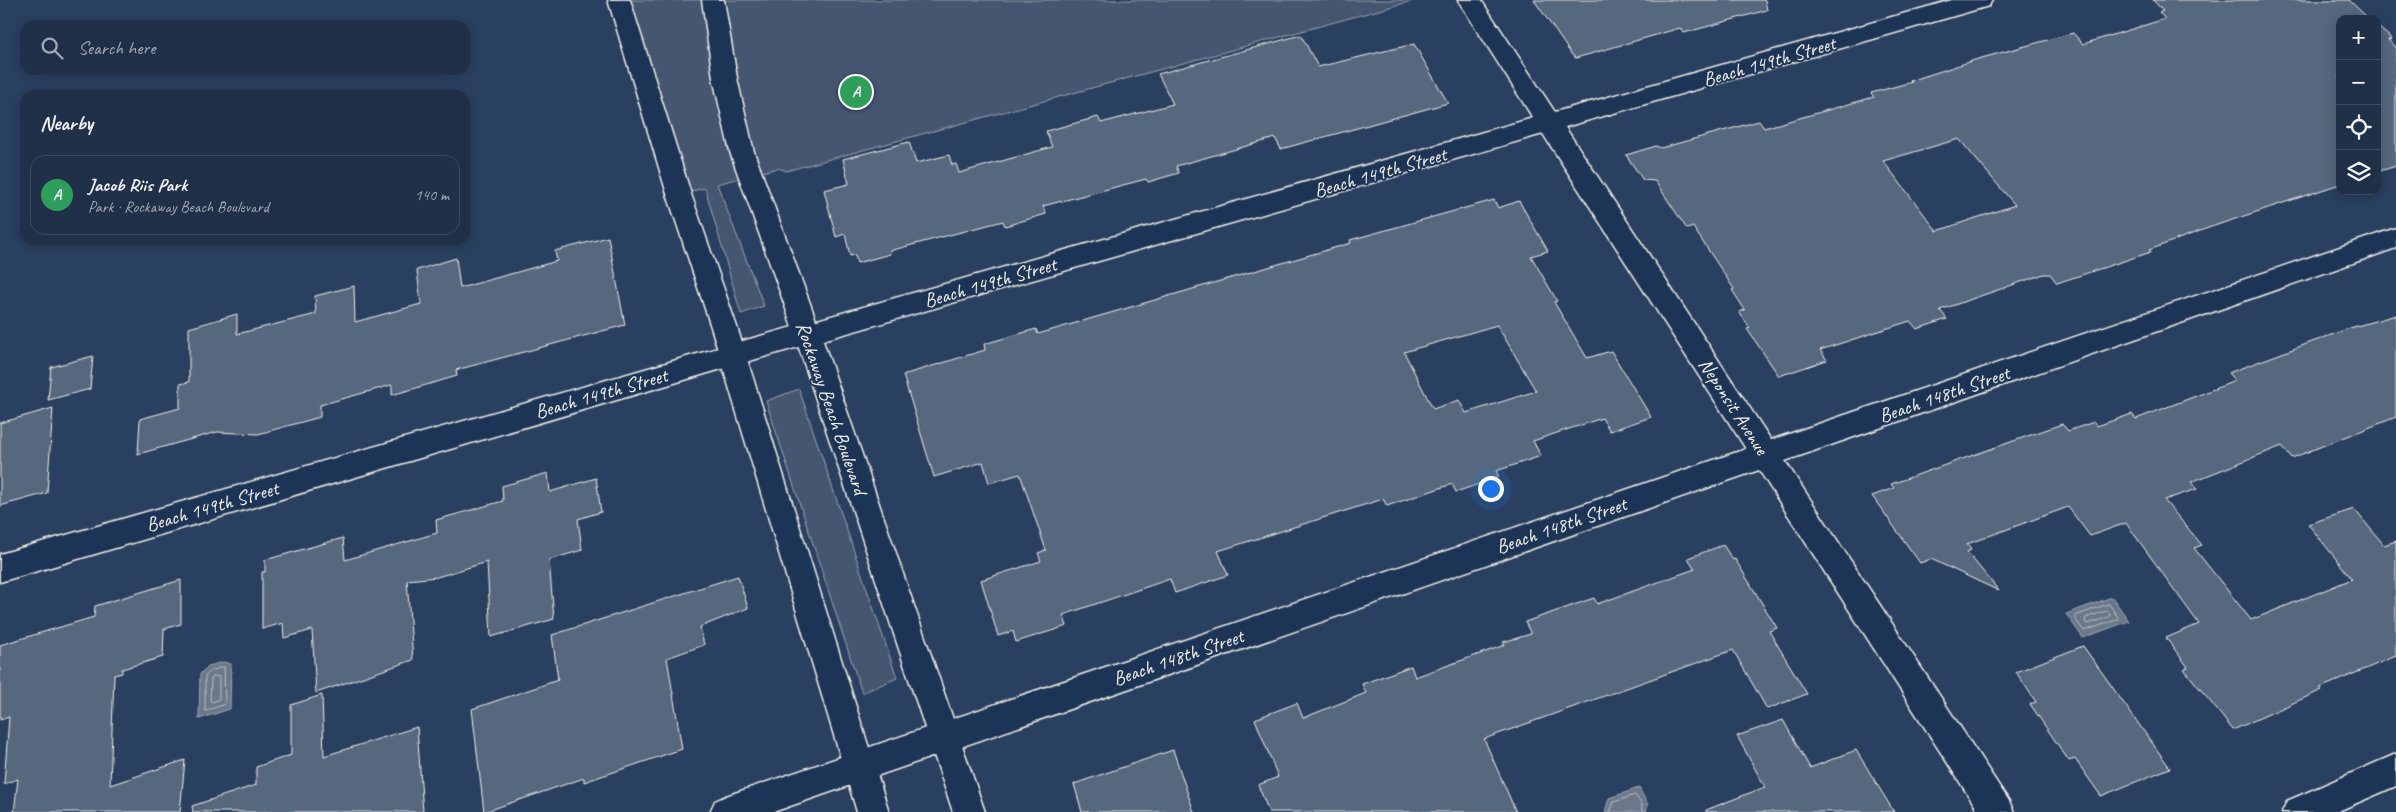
<!DOCTYPE html>
<meta charset="utf-8">
<style>
body{margin:0;font-family:Caveat,sans-serif;background:#2d3c52;color:#f1f3f6}
.controls{position:absolute;right:15px;top:15px;display:grid;overflow:hidden;border-radius:10px;box-shadow:0 2px 12px #0003}
.controls button{width:45px;height:45px;display:grid;place-items:center;padding:0;border:0;border-bottom:1px solid #3d4b60;background:#203048;color:#f1f3f6;font:25px sans-serif}
.you{position:absolute;left:1490px;top:488px;width:18px;height:18px;margin:-12px;border:4px solid #fff;border-radius:50%;background:#1a73e8;box-shadow:0 0 0 8px #1a73e833}
.badge{display:grid;place-items:center;width:32px;height:32px;border-radius:50%;background:#8bbbb9;color:#fff;font-size:16px;font-weight:700}
.pin{position:absolute;translate:-50% -50%;border:2px solid #fff;box-shadow:0 1px 5px #0006}
.list{margin:0;padding:0;list-style:none}
h2{display:flex;justify-content:space-between;align-items:center;height:65px;margin:0;padding:0 20px;font-size:21px}
h2 small{font-size:16px;font-weight:400;color:#a2a9b4}
.list li{display:grid;grid-template-columns:32px 1fr auto;gap:15px;align-items:center;box-sizing:border-box;height:80px;margin:0 10px 10px;padding:0 10px;border:1px solid #3d4b60;border-radius:15px}
.list b{display:block;font-size:19px;white-space:nowrap}
.list p{margin:0;font-size:16px;white-space:nowrap;color:#a2a9b4}
.list em{font-size:16px;font-style:normal;color:#a2a9b4}
.icon{flex:none;width:28px;height:28px;fill:none;stroke:currentColor;stroke-width:2;stroke-linecap:round;stroke-linejoin:round}
.map{position:relative;flex:none;width:2396px;height:812px;overflow:hidden}
.search{position:absolute;background:#203048;box-shadow:0 2px 12px #0003;left:20px;top:20px;width:450px;height:55px;display:flex;align-items:center;gap:12px;box-sizing:border-box;padding:0 18px;border-radius:15px;color:#a2a9b4;font-size:19px}
.panel{position:absolute;background:#203048;box-shadow:0 2px 12px #0003;left:20px;top:90px;width:450px;height:155px;border-radius:15px}
.map>svg:first-child{display:block}
.green{fill:#445771;stroke:#9ca4ac}
.water{fill:#6a788a;stroke:#a1a8b0}
.lines{fill:none;stroke-linecap:round;stroke-linejoin:round}
.shore{stroke:#bdc1c2;stroke-width:1}
.building{fill:#56677d;stroke:#f4f1e8;fill-rule:evenodd}
.minor-casing{stroke:#f4f1e8;stroke-width:3}
.tertiary-casing{stroke:#f4f1e8;stroke-width:3}
.minor{fill:#1d3557;fill-rule:evenodd}
.tertiary{fill:#1d3557;fill-rule:evenodd}
.labels{text-anchor:middle;stroke-width:4;stroke-linejoin:round;paint-order:stroke}
.street-label{font-size:20px;fill:#f4f1e8;stroke:#1d3557}
</style>
<div class="map">
<svg width="2396" height="812" viewBox="0 0 2396 812">
<rect width="100%" height="100%" fill="#2a4060"/>
<filter id="ink" filterUnits="userSpaceOnUse"><feTurbulence type="fractalNoise" baseFrequency=".02" numOctaves="2"/><feDisplacementMap in="SourceGraphic" scale="10" xChannelSelector="R" yChannelSelector="G"/><feConvolveMatrix kernelMatrix="1 2 1 2 8 2 1 2 1" color-interpolation-filters="sRGB"/></filter>
<g filter="url(#ink)">
<g class="green">
<path d="M 617,0 L 1416,0 L 786,171 L 778,168 L 717,184 L 764,306 L 741,314 L 705,188 L 679,194 Z"/>
<path d="M 799,389 L 897,678 L 862,693 L 766,401 Z"/>
</g>
<g class="water">
<path d="M 2112,597 L 2129,621 L 2083,638 L 2066,614 Z"/>
<path d="M 224,662 L 231,664 L 230,709 L 199,719 L 200,674 L 208,666 Z"/>
<path d="M 1639,788 L 1648,805 L 1646,812 L 1605,812 L 1609,798 Z"/>
</g>
<g class="lines">
<g class="shore">
<path d="M 2109,604 L 2119,619 L 2084,631 L 2075,619 L 2076,616 Z"/>
<path d="M 2107,611 L 2110,613 L 2109,617 L 2088,624 L 2085,622 L 2086,618 Z"/>
<path d="M 224,667 L 225,704 L 205,711 L 205,676 L 211,671 Z"/>
<path d="M 214,676 L 219,677 L 219,699 L 213,702 L 210,700 L 211,680 Z"/>
<path d="M 1610,812 L 1614,802 L 1635,795 L 1642,805 L 1642,812"/>
</g>
</g>
<g class="building">
<path d="M 1534,0 L 1765,0 L 1767,10 L 1684,33 L 1680,28 L 1576,58 L 1572,55 Z"/>
<path d="M 2153,0 L 2349,0 L 2369,19 L 2340,19 L 2340,184 L 2208,228 L 2149,250 L 2151,252 L 2057,283 L 2050,274 L 2044,274 L 1940,310 L 1947,319 L 1917,329 L 1910,321 L 1820,350 L 1827,360 L 1779,376 L 1747,329 L 1750,328 L 1739,312 L 1745,310 L 1732,290 L 1734,289 L 1693,227 L 1687,229 L 1655,181 L 1643,180 L 1626,155 L 1656,146 L 1661,148 L 1759,121 L 1764,128 L 1874,97 L 1871,93 L 1912,82 L 1910,81 L 1978,59 L 2073,33 L 2083,44 L 2165,19 L 2159,12 L 2163,11 ZM 1959,139 L 2015,205 L 1937,231 L 1883,161 Z"/>
<path d="M 2377,26 L 2392,39 L 2388,40 L 2396,47 L 2396,166 L 2377,172 Z"/>
<path d="M 1301,35 L 1318,67 L 1414,44 L 1448,103 L 1281,149 L 1275,138 L 1176,166 L 1179,173 L 1148,182 L 1146,179 L 1043,206 L 1046,214 L 1005,226 L 1003,221 L 889,251 L 890,254 L 857,263 L 855,255 L 850,256 L 845,234 L 836,237 L 824,190 L 849,184 L 843,159 L 909,142 L 916,163 L 949,155 L 952,165 L 956,164 L 959,173 L 1052,147 L 1046,131 L 1098,117 L 1101,123 L 1173,104 L 1158,74 Z"/>
<path d="M 1494,200 L 1498,208 L 1519,201 L 1548,251 L 1531,256 L 1557,301 L 1554,302 L 1587,358 L 1611,351 L 1651,417 L 1610,431 L 1602,418 L 1533,441 L 1541,456 L 1496,471 L 1499,477 L 1456,492 L 1452,484 L 1387,506 L 1383,499 L 1218,551 L 1228,575 L 1175,593 L 1170,579 L 1063,615 L 1067,626 L 1016,642 L 1013,631 L 998,636 L 981,580 L 1041,561 L 1038,553 L 1046,550 L 1020,474 L 989,483 L 983,462 L 934,477 L 903,375 L 985,350 L 984,344 L 1036,329 L 1038,334 L 1351,243 L 1350,240 ZM 1497,325 L 1536,391 L 1466,413 L 1459,400 L 1433,409 L 1404,352 Z"/>
<path d="M 608,237 L 625,325 L 456,370 L 457,376 L 392,395 L 392,385 L 320,405 L 320,417 L 258,434 L 217,432 L 138,454 L 140,419 L 180,408 L 180,384 L 189,382 L 189,328 L 237,314 L 237,334 L 316,314 L 315,296 L 354,286 L 355,322 L 421,304 L 417,270 L 456,258 L 460,288 L 557,261 L 555,251 Z"/>
<path d="M 2396,315 L 2396,417 L 2292,458 L 2282,446 L 2191,482 L 2197,489 L 2164,500 L 2202,545 L 2194,548 L 2251,620 L 2352,579 L 2308,524 L 2354,509 L 2384,545 L 2396,541 L 2396,656 L 2320,688 L 2322,690 L 2233,730 L 2184,669 L 2188,667 L 2166,638 L 2199,624 L 2126,523 L 2090,536 L 2068,507 L 1967,544 L 1971,550 L 1967,552 L 1999,591 L 1931,559 L 1920,563 L 1872,496 L 1894,488 L 1891,484 L 2062,424 L 2068,431 L 2094,422 L 2097,426 L 2132,414 L 2136,419 L 2235,381 L 2228,373 L 2350,328 Z"/>
<path d="M 93,356 L 90,389 L 48,400 L 51,367 Z"/>
<path d="M 53,408 L 47,493 L 0,506 L 0,423 Z"/>
<path d="M 548,473 L 550,492 L 596,478 L 601,512 L 578,519 L 582,550 L 549,560 L 554,619 L 491,637 L 487,562 L 437,577 L 407,580 L 413,660 L 316,693 L 312,630 L 284,638 L 283,623 L 262,629 L 262,572 L 265,572 L 265,560 L 343,538 L 345,560 L 437,533 L 436,520 L 503,501 L 502,486 Z"/>
<path d="M 1723,545 L 1733,560 L 1735,559 L 1777,628 L 1769,631 L 1807,694 L 1767,709 L 1733,650 L 1484,739 L 1516,812 L 1269,812 L 1258,785 L 1278,777 L 1255,719 L 1297,703 L 1303,718 L 1366,693 L 1362,684 L 1411,666 L 1415,677 L 1505,645 L 1503,642 L 1531,634 L 1525,622 L 1594,598 L 1597,604 L 1695,569 L 1688,558 Z"/>
<path d="M 738,576 L 748,608 L 700,627 L 704,645 L 667,658 L 682,749 L 584,782 L 584,778 L 484,812 L 472,709 L 558,680 L 552,635 Z"/>
<path d="M 181,580 L 181,624 L 164,629 L 163,657 L 122,669 L 122,673 L 114,675 L 110,785 L 185,760 L 180,812 L 14,812 L 18,779 L 4,784 L 9,717 L 0,720 L 0,645 L 94,617 L 95,606 Z"/>
<path d="M 2083,646 L 2170,768 L 2101,796 L 2075,759 L 2069,761 L 2030,704 L 2036,702 L 2016,672 Z"/>
<path d="M 322,695 L 324,756 L 417,727 L 423,812 L 193,812 L 192,806 L 256,785 L 256,767 L 291,755 L 291,705 Z"/>
<path d="M 1783,720 L 1810,768 L 1856,750 L 1894,812 L 1706,812 L 1706,810 L 1765,787 L 1737,736 Z"/>
<path d="M 1173,750 L 1194,812 L 1082,812 L 1074,784 Z"/>
</g>
<g class="lines">
<g class="minor-casing">
<g id="minor">
<path d="M 1458,0 L 1481,0 L 1555,112 L 1952,0 L 1992,0 L 1989,6 L 1565,127 L 1771,440 L 2396,228 L 2396,248 L 1785,461 L 2009,801 L 2014,812 L 1979,812 L 1759,470 L 773,812 L 710,812 L 715,801 L 726,796 L 1746,449 L 1543,134 L 732,366 L 0,582 L 0,554 L 732,344 L 1533,118 Z"/>
<path d="M 2396,754 L 2396,786 L 2336,812 L 2282,812 L 2287,801 Z"/>
</g>
</g>
<g class="tertiary-casing">
<g id="tertiary">
<path d="M 608,0 L 630,0 L 691,194 L 737,327 L 889,812 L 857,812 L 711,327 L 667,194 Z"/>
<path d="M 702,0 L 724,0 L 737,78 L 754,152 L 811,306 L 985,812 L 953,812 L 785,306 L 730,152 L 713,78 Z"/>
</g>
</g>
<use href="#minor" class="minor"/>
<use href="#tertiary" class="tertiary"/>
</g>
</g>
<g class="labels">
<g class="street-label">
<text transform="translate(1769 61) rotate(-16)" y="7">Beach 149th Street</text>
<text transform="translate(1380 172) rotate(-16)" y="7">Beach 149th Street</text>
<text transform="translate(990 282) rotate(-16)" y="7">Beach 149th Street</text>
<text transform="translate(601 393) rotate(-16)" y="7">Beach 149th Street</text>
<text transform="translate(1944 394) rotate(-19)" y="7">Beach 148th Street</text>
<text transform="translate(1734 406) rotate(57)" y="7">Neponsit Avenue</text>
<text transform="translate(832 408) rotate(71)" y="7">Rockaway Beach Boulevard</text>
<text transform="translate(212 506) rotate(-16)" y="7">Beach 149th Street</text>
<text transform="translate(1561 525) rotate(-19)" y="7">Beach 148th Street</text>
<text transform="translate(1178 657) rotate(-19)" y="7">Beach 148th Street</text>
</g>
</g>
</svg>
<div class="controls">
<button>+</button>
<button>−</button>
<button><svg class="icon" aria-label="locate" viewBox="0 0 24 24"><circle cx="12" cy="12" r="6"/><path d="M12 2v4M12 18v4M2 12h4M18 12h4"/></svg></button>
<button><svg class="icon" aria-label="layers" viewBox="0 0 24 24"><path d="M12 4l9 5-9 5-9-5zM3 14l9 5 9-5"/></svg></button>
</div>
<div class="you"></div>
<div class="pin badge" style="left:856px;top:92px;background:#2e9e5b">A</div>
<div class="search"><svg class="icon" aria-label="search" viewBox="0 0 24 24"><circle cx="10" cy="10" r="6"/><path d="M15 15l6 6"/></svg>Search here</div>
<section class="panel">
<h2>Nearby<small></small></h2>
<ul class="list">
<li><span class="badge" style="background:#2e9e5b">A</span><div><b>Jacob Riis Park</b><p>Park · Rockaway Beach Boulevard</p></div><em>140 m</em></li>
</ul>
</section>
</div>
